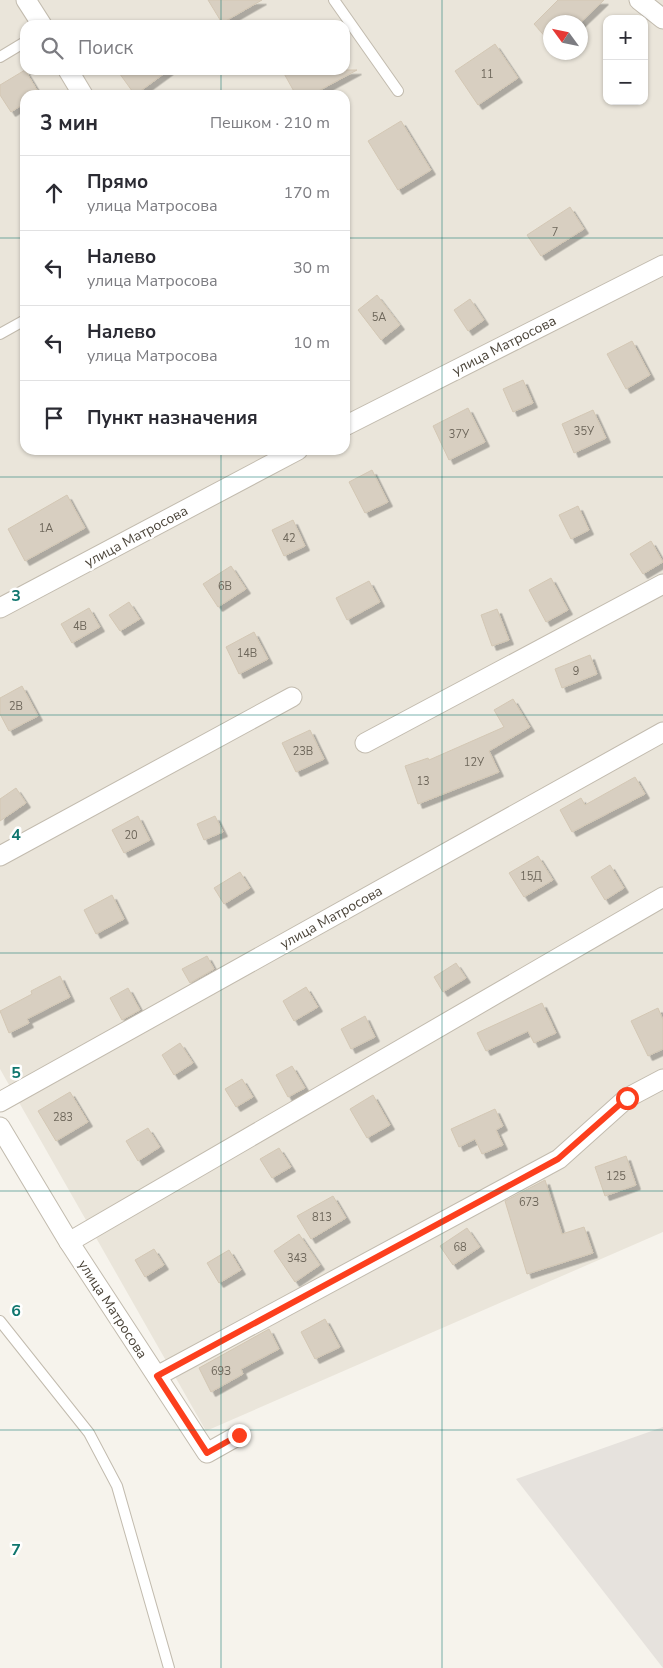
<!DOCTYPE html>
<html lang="ru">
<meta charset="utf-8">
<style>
body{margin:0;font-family:"Nunito Sans",sans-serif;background:#f7f7f7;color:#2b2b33}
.controls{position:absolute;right:15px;top:15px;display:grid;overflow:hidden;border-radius:10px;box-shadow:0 1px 4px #0004}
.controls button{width:45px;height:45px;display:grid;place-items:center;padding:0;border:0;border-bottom:1px solid #e1e1e2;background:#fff;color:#2b2b33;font:25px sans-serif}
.compass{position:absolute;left:543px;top:15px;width:45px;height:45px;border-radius:50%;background:#fff;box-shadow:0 1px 4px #0004;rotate:303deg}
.stop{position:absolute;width:15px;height:15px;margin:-11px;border:4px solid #fc3f1d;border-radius:50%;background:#fff}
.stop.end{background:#fc3f1d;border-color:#fff;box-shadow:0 1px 5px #0008}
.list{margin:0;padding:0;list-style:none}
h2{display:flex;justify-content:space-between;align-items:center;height:65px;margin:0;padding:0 20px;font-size:21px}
h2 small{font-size:16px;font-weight:400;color:#7c7c81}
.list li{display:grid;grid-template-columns:32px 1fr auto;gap:15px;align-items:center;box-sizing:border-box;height:75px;padding:0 20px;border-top:1px solid #e1e1e2}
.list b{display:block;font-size:19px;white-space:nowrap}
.list p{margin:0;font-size:16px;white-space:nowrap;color:#7c7c81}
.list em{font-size:16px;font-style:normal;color:#7c7c81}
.icon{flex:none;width:28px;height:28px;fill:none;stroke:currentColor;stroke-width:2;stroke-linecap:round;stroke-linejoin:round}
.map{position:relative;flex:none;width:663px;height:1668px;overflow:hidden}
.search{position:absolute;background:#fff;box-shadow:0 1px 4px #0004;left:20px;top:20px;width:330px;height:55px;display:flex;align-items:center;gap:12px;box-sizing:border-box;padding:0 18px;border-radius:15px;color:#7c7c81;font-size:19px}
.panel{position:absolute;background:#fff;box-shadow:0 1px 4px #0004;left:20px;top:90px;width:330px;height:365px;border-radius:15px}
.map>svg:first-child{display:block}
.residential{fill:#eae5da;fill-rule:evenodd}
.industrial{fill:#e6e2dd}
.building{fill:#d8cfc1;stroke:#d3c7b4;filter:url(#shadow)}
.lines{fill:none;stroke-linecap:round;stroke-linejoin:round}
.service-casing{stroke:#c2bbae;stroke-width:12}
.minor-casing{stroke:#c2bbae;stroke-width:21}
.service{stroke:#fff;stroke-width:10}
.minor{stroke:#fff;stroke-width:19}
.route{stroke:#fc3f1d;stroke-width:6}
.grid{fill:none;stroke:#0f766e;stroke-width:1;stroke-opacity:0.55}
.labels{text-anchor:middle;stroke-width:5;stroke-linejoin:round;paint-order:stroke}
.number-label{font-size:11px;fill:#6e675b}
.street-label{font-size:14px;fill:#4b4439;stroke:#fff}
.grid-label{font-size:16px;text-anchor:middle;font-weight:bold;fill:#0f766e;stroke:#fff;stroke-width:5;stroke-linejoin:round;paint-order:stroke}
</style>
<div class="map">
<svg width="663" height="1668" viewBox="0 0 663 1668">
<defs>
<filter id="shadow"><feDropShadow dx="4.5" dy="4.5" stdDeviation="0" flood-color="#0004"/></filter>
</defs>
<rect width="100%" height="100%" fill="#f6f3ec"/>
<path class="residential" d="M 0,0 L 663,0 L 663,1232 L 206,1431 L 0,1069 ZM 607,19 L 644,19 L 644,101 L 607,101 ZM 550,22 L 580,22 L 580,52 L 550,52 ZM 25,25 L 345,25 L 345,70 L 25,70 ZM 25,95 L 345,95 L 345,450 L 25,450 Z"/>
<path class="industrial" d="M 663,1427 L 663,1668 L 516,1479 Z"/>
<g class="building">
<path d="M 208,0 L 262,0 L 222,23 Z"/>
<path d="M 558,0 L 604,0 L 580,23 L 550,22 L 550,42 L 534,24 Z"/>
<path d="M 495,44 L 518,78 L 478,105 L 455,71 Z"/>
<path d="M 25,70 L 40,95 L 25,95 L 25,103 L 11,112 L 0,95 L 0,85 Z"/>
<path d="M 117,70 L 169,70 L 135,95 Z"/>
<path d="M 282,70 L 357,70 L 311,95 L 296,95 Z"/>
<path d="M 401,121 L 431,170 L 398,190 L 368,141 Z"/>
<path d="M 570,207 L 584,229 L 541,256 L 527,235 Z"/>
<path d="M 377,295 L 400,325 L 381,340 L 358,310 Z"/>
<path d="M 470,299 L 484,320 L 468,331 L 454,310 Z"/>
<path d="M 632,341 L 650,375 L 626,389 L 607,354 Z"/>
<path d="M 523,380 L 533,403 L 513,412 L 503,389 Z"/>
<path d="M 468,408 L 485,442 L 449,460 L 433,426 Z"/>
<path d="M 593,410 L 606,438 L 574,453 L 562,424 Z"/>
<path d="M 372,470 L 388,502 L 365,513 L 349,482 Z"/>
<path d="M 67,495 L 85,528 L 25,561 L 8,529 Z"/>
<path d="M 578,506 L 589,530 L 571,539 L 559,515 Z"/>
<path d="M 293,520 L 305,546 L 284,556 L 272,530 Z"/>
<path d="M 651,541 L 663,562 L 643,574 L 630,554 Z"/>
<path d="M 231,566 L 246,589 L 218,607 L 203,584 Z"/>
<path d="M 551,578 L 568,610 L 546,622 L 529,590 Z"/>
<path d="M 369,581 L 380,602 L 347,620 L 336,598 Z"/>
<path d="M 129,602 L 140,619 L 120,631 L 109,615 Z"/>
<path d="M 89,608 L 100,627 L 72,643 L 61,624 Z"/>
<path d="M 497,609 L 509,640 L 492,646 L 481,615 Z"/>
<path d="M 254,632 L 268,659 L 239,674 L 226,647 Z"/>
<path d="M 590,655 L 597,674 L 562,688 L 555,669 Z"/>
<path d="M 22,686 L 38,716 L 9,731 L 0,714 L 0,698 Z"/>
<path d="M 513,699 L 530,727 L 489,751 L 499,772 L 418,804 L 405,766 L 428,758 L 429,760 L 504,727 L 494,710 Z"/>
<path d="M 310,730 L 324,759 L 296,772 L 282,743 Z"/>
<path d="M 635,777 L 645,794 L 572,832 L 560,810 L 581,798 L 585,805 Z"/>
<path d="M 16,788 L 26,803 L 0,821 L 0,799 Z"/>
<path d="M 138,816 L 150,840 L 124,853 L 112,830 Z"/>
<path d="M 215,816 L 223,832 L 204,840 L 197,824 Z"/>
<path d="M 538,856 L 553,880 L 524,897 L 509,873 Z"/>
<path d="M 610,865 L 624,888 L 605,900 L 591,877 Z"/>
<path d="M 240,872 L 250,888 L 224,904 L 214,888 Z"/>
<path d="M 112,895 L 124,919 L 96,934 L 84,910 Z"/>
<path d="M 207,956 L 214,969 L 190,983 L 182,969 Z"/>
<path d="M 456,963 L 466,978 L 443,992 L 434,977 Z"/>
<path d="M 60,976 L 70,997 L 27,1019 L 29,1023 L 9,1033 L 0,1011 L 32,994 L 31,991 Z"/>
<path d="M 306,987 L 318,1007 L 294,1021 L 283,1001 Z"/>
<path d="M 128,988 L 140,1010 L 122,1020 L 110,998 Z"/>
<path d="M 542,1003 L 556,1033 L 534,1043 L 528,1031 L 486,1051 L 477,1033 Z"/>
<path d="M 658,1008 L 663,1020 L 663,1049 L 648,1056 L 631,1021 Z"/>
<path d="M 365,1016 L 375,1037 L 351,1049 L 341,1029 Z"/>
<path d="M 180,1043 L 193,1063 L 174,1075 L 162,1055 Z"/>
<path d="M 292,1066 L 305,1088 L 288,1097 L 276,1075 Z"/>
<path d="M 242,1079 L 253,1097 L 236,1107 L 225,1089 Z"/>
<path d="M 70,1092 L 88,1122 L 56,1141 L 38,1111 Z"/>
<path d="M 373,1095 L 390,1125 L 367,1138 L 350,1109 Z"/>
<path d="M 495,1109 L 503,1126 L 496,1130 L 503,1145 L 482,1154 L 475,1139 L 459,1147 L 451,1129 Z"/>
<path d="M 148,1128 L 160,1147 L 138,1161 L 126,1141 Z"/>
<path d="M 279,1148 L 291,1167 L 272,1178 L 260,1159 Z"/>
<path d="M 626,1156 L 636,1185 L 605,1196 L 595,1167 Z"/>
<path d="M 545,1180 L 562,1234 L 584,1227 L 593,1253 L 527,1274 L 505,1201 Z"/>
<path d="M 333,1196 L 346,1218 L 311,1239 L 297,1216 Z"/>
<path d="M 467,1228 L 480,1247 L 453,1265 L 440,1246 Z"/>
<path d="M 299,1234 L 320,1265 L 295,1282 L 274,1251 Z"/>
<path d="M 154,1249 L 164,1265 L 145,1277 L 135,1260 Z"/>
<path d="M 229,1250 L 241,1270 L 219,1283 L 207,1263 Z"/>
<path d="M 325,1319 L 340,1347 L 315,1359 L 301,1332 Z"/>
<path d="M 269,1329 L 279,1349 L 241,1369 L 243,1374 L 211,1392 L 199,1368 Z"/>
</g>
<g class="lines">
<g class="service-casing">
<g id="service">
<path d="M 334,0 L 398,91"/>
<path d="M 0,57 L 25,42"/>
<path d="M 0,334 L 25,320"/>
<path d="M 0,1321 L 89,1433 L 117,1486 L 169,1668"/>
</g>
</g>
<g class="minor-casing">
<g id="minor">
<path d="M 26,0 L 42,25"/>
<path d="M 639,0 L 663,19"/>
<path d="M 68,70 L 83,95"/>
<path d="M 345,426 L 663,265"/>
<path d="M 0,608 L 298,450"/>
<path d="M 365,743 L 663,584"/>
<path d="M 0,856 L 292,697"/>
<path d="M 0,1102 L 663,732"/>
<path d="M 0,1127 L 69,1242 L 207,1453 L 239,1435"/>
<path d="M 69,1242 L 663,897"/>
<path d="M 157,1376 L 559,1159 L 627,1098 L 663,1079"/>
</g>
</g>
<use href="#service" class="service"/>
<use href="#minor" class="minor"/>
</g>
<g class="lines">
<path class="route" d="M 239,1435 L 207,1453 L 157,1376 L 558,1159 L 627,1098"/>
</g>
<path class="grid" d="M 221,0 L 221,25M 442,0 L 442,1668M 221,70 L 221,95M 0,238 L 25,238M 345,238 L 663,238M 221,450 L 221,1668M 0,477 L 663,477M 0,715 L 663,715M 0,953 L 663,953M 0,1191 L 663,1191M 0,1430 L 663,1430"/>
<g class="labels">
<g class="number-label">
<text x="487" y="78">11</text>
<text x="555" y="236">7</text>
<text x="379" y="321">5А</text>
<text x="584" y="435">35У</text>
<text x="459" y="438">37У</text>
<text x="46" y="532">1А</text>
<text x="289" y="542">42</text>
<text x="225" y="590">6В</text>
<text x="80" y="630">4В</text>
<text x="247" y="657">14В</text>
<text x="576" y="675">9</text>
<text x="16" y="710">2В</text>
<text x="303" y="755">23В</text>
<text x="474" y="766">12У</text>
<text x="423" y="785">13</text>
<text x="131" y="839">20</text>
<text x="531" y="880">15Д</text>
<text x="63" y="1121">283</text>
<text x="616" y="1180">125</text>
<text x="529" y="1206">67З</text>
<text x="322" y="1221">813</text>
<text x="460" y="1251">68</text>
<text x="297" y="1262">34З</text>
<text x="221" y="1375">69З</text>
</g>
<g class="street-label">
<text transform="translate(504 345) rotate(-27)" y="5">улица Матросова</text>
<text transform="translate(136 536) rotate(-28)" y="5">улица Матросова</text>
<text transform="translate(331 917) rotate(-29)" y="5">улица Матросова</text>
<text transform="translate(113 1309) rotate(57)" y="5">улица Матросова</text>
</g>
</g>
<g class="grid-label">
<text x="16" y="601">3</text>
<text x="16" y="840">4</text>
<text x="16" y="1078">5</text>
<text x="16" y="1316">6</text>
<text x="16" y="1555">7</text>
</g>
</svg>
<div class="controls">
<button>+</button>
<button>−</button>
</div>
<svg class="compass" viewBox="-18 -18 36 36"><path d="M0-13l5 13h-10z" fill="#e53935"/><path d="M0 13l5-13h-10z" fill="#7c7c81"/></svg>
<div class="stop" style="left:627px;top:1098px"></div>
<div class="stop end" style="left:239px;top:1435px"></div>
<div class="search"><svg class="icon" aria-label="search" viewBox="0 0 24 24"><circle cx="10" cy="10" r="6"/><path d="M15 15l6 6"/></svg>Поиск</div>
<section class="panel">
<h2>3 мин<small>Пешком · 210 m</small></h2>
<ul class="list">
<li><svg class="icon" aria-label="ahead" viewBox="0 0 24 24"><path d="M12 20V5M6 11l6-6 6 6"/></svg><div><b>Прямо</b><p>улица Матросова</p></div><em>170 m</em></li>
<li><svg class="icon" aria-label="left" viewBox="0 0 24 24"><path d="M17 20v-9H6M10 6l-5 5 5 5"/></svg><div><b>Налево</b><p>улица Матросова</p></div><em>30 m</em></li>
<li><svg class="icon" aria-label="left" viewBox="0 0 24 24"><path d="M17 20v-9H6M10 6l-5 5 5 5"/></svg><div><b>Налево</b><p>улица Матросова</p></div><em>10 m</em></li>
<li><svg class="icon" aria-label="arrive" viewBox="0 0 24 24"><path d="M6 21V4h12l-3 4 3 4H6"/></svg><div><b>Пункт назначения</b></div></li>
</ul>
</section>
</div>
